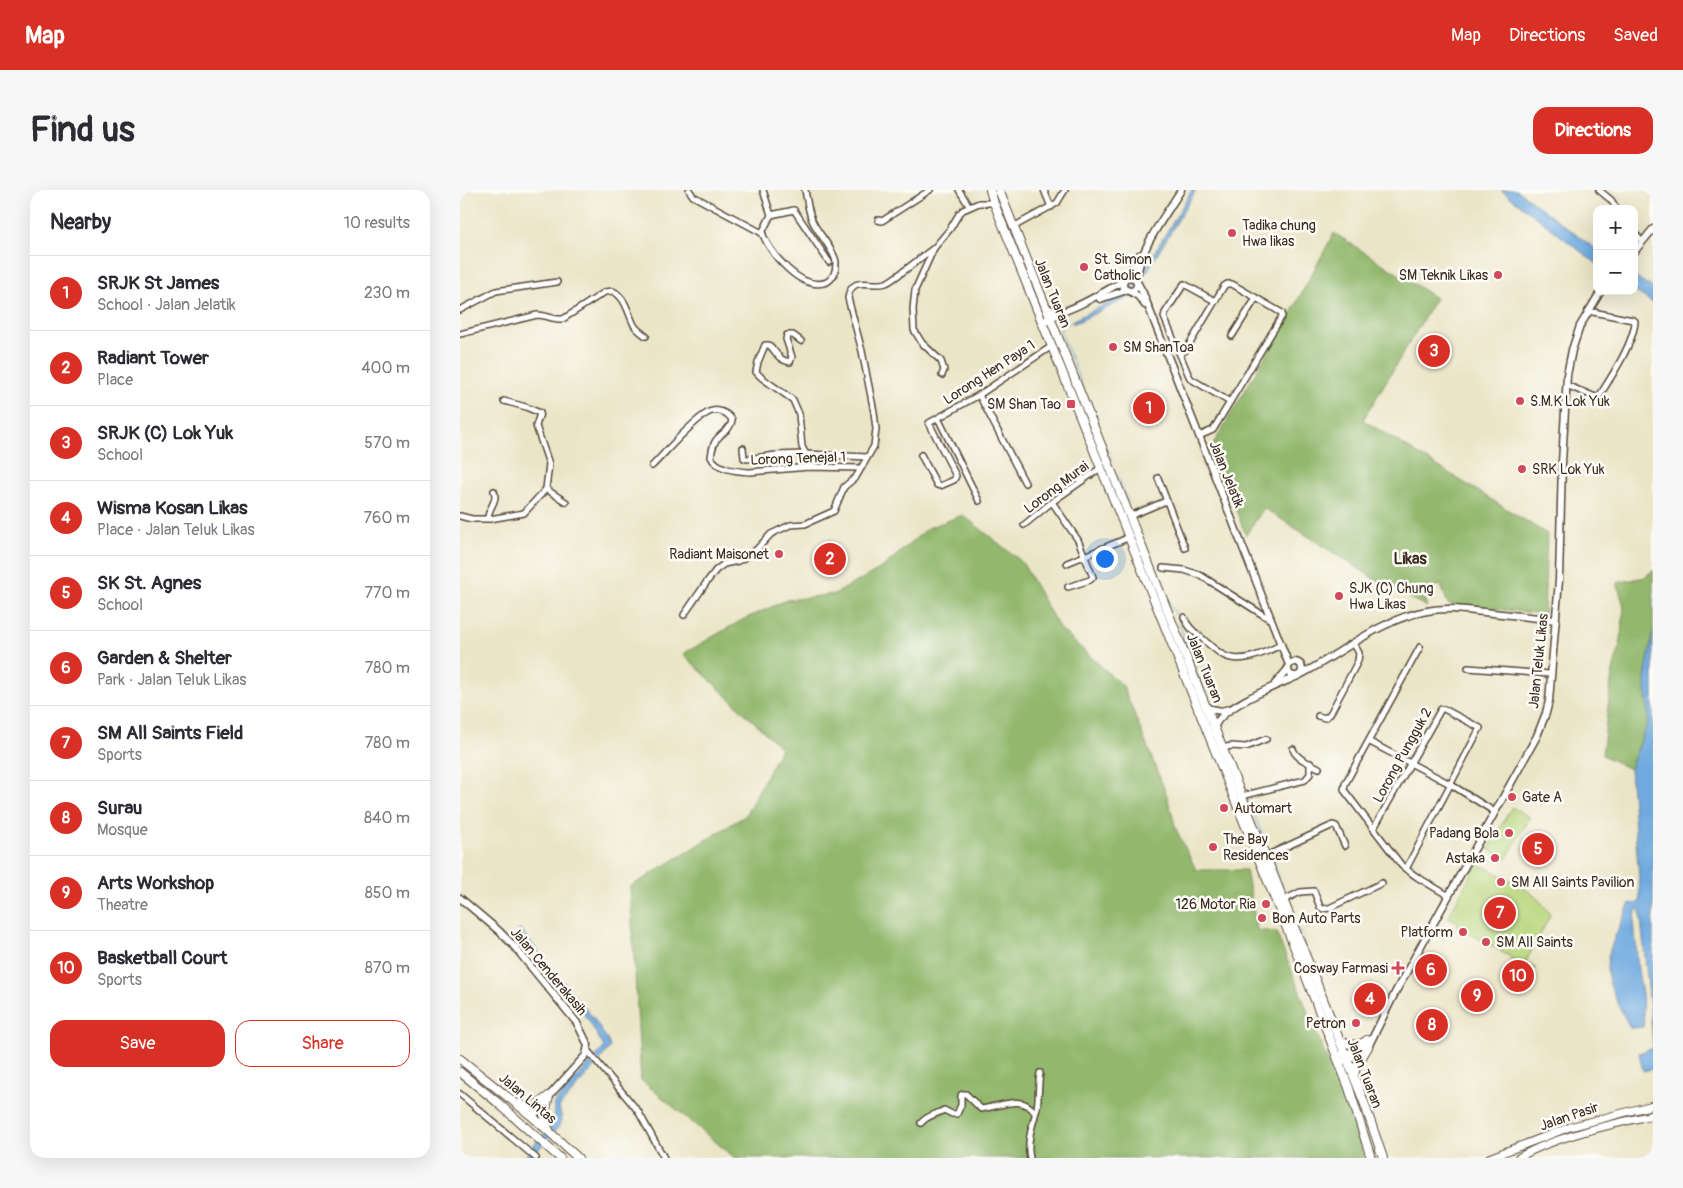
<!DOCTYPE html>
<meta charset="utf-8">
<style>
body{margin:0;font-family:Pangolin,sans-serif;background:#f7f7f7;color:#2b2b33}
.controls{position:absolute;right:15px;top:15px;display:grid;overflow:hidden;border-radius:10px;box-shadow:0 5px 20px #0002}
.controls button{width:45px;height:45px;display:grid;place-items:center;padding:0;border:0;border-bottom:1px solid #e1e1e2;background:#fff;color:#2b2b33;font:25px sans-serif}
.you{position:absolute;left:644px;top:368px;width:18px;height:18px;margin:-12px;border:4px solid #fff;border-radius:50%;background:#1a73e8;box-shadow:0 0 0 8px #1a73e833}
.badge{display:grid;place-items:center;width:32px;height:32px;border-radius:50%;background:#d93025;color:#fff;font-size:16px;font-weight:700}
.pin{position:absolute;translate:-50% -50%;border:2px solid #fff;box-shadow:0 1px 5px #0006}
.list{margin:0;padding:0;list-style:none}
h2{display:flex;justify-content:space-between;align-items:center;height:65px;margin:0;padding:0 20px;font-size:21px}
h2 small{font-size:16px;font-weight:400;color:#7c7c81}
.list li{display:grid;grid-template-columns:32px 1fr auto;gap:15px;align-items:center;box-sizing:border-box;height:75px;padding:0 20px;border-top:1px solid #e1e1e2}
.list b{display:block;font-size:19px;white-space:nowrap}
.list p{margin:0;font-size:16px;white-space:nowrap;color:#7c7c81}
.list em{font-size:16px;font-style:normal;color:#7c7c81}
.actions{display:flex;gap:10px;padding:15px 20px}
.actions a{flex:1;padding:11px 0;border:1px solid #d93025;border-radius:15px;text-align:center;font-size:18px;color:#d93025}
.actions .main{background:#d93025;color:#fff}
.map{position:relative;flex:none;width:1193px;height:968px;overflow:hidden;border-radius:15px}
header{display:flex;align-items:center;gap:30px;box-sizing:border-box;height:70px;padding:0 25px;background:#d93025;color:#fff}
header strong{font-size:24px}
nav{display:flex;gap:28px;margin-inline-start:auto;font-size:18px}
.intro{display:flex;align-items:center;justify-content:space-between;box-sizing:border-box;height:120px;padding:0 30px}
h1{margin:0;font-size:35px}
.button{padding:12px 22px;border-radius:15px;background:#d93025;color:#fff;font-size:18px;font-weight:700}
main{display:flex;gap:30px;padding:0 30px}
aside{flex:1;background:#fff;border-radius:15px;box-shadow:0 5px 20px #0002}
.map>svg:first-child{display:block}
.green{fill:#b9d77e;stroke:#7a804e}
.forest{fill:#92b86d;stroke:#667146}
.water{fill:#70aae0;stroke:#566a7f}
.lines{fill:none;stroke-linecap:round;stroke-linejoin:round}
.stream{stroke:#70aae0;stroke-width:1}
.minor-casing{stroke:#554637;stroke-width:8}
.tertiary-casing{stroke:#554637;stroke-width:9}
.secondary-casing{stroke:#554637;stroke-width:9}
.primary-casing{stroke:#554637;stroke-width:10}
.trunk-casing{stroke:#554637;stroke-width:10}
.minor{stroke:#fff;stroke-width:5}
.tertiary{stroke:#fff;stroke-width:6}
.secondary{stroke:#fff;stroke-width:7}
.primary{stroke:#fff;stroke-width:8}
.trunk{stroke:#fff;stroke-width:8}
.poi-dot{fill:#d1495b;stroke:#fdfcf7;stroke-width:2}
.labels{text-anchor:middle;stroke-width:5;stroke-linejoin:round;paint-order:stroke}
.poi-label{font-size:14px;fill:#3b2a1e;stroke:#fdfcf7;text-anchor:start}
.street-label{font-size:14px;fill:#3b2a1e;stroke:#fdfcf7}
.quarter-label{font-size:16px;font-weight:bold;fill:#3b2a1e;stroke:#fdfcf7}
</style>
<header>
<strong>Map</strong>
<nav><a>Map</a><a>Directions</a><a>Saved</a></nav>
</header>
<div class="intro"><h1>Find us</h1><a class="button">Directions</a></div>
<main>
<aside>
<h2>Nearby<small>10 results</small></h2>
<ul class="list">
<li><span class="badge">1</span><div><b>SRJK St James</b><p>School · Jalan Jelatik</p></div><em>230 m</em></li>
<li><span class="badge">2</span><div><b>Radiant Tower</b><p>Place</p></div><em>400 m</em></li>
<li><span class="badge">3</span><div><b>SRJK (C) Lok Yuk</b><p>School</p></div><em>570 m</em></li>
<li><span class="badge">4</span><div><b>Wisma Kosan Likas</b><p>Place · Jalan Teluk Likas</p></div><em>760 m</em></li>
<li><span class="badge">5</span><div><b>SK St. Agnes</b><p>School</p></div><em>770 m</em></li>
<li><span class="badge">6</span><div><b>Garden &amp; Shelter</b><p>Park · Jalan Teluk Likas</p></div><em>780 m</em></li>
<li><span class="badge">7</span><div><b>SM All Saints Field</b><p>Sports</p></div><em>780 m</em></li>
<li><span class="badge">8</span><div><b>Surau</b><p>Mosque</p></div><em>840 m</em></li>
<li><span class="badge">9</span><div><b>Arts Workshop</b><p>Theatre</p></div><em>850 m</em></li>
<li><span class="badge">10</span><div><b>Basketball Court</b><p>Sports</p></div><em>870 m</em></li>
</ul>
<div class="actions"><a class="main">Save</a><a>Share</a></div>
</aside>
<div class="map">
<svg width="1193" height="968" viewBox="0 0 1193 968">
<rect width="100%" height="100%" fill="#fdfcf7"/>
<filter id="ink" filterUnits="userSpaceOnUse"><feTurbulence type="fractalNoise" baseFrequency=".02" numOctaves="2"/><feDisplacementMap in="SourceGraphic" scale="10" xChannelSelector="R" yChannelSelector="G"/><feConvolveMatrix kernelMatrix="1 2 1 2 8 2 1 2 1" color-interpolation-filters="sRGB"/></filter>
<filter id="wash" filterUnits="userSpaceOnUse"><feTurbulence type="fractalNoise" baseFrequency=".0096" numOctaves="4" result="noise"/><feDisplacementMap in="SourceGraphic" scale="20" xChannelSelector="R" yChannelSelector="G"/><feGaussianBlur stdDeviation="1.12" result="paint"/><feColorMatrix in="noise" values="0 0 0 0 0 0 0 0 0 0 0 0 0 0 0 0 0 1.4 0 .05"/><feComposite in="paint" operator="in"/></filter>
<g filter="url(#wash)">
<rect width="100%" height="100%" fill="#ebe5c7"/>
<g class="green">
<path d="M 1052,617 L 1070,628 L 1046,669 L 1028,659 Z"/>
<path d="M 1017,674 C 1040,685 1080,701 1090,726 L 1065,773 L 1075,778 L 1066,799 L 1067,802 L 1066,802 L 1041,793 L 1052,768 L 997,736 L 998,732 L 988,727 Z"/>
<path d="M 975,765 L 983,769 L 967,796 L 959,791 Z"/>
</g>
<g class="forest">
<path d="M 874,43 L 976,108 L 903,230 L 1087,344 L 1084,424 L 988,414 L 981,395 L 962,399 L 967,417 L 916,390 L 804,318 L 786,345 L 751,258 L 831,123 Z"/>
<path d="M 503,325 L 562,372 L 599,438 L 663,496 L 707,606 L 716,639 L 736,680 L 786,680 L 797,740 L 816,742 L 896,942 L 904,968 L 275,968 L 181,890 L 170,697 L 285,626 L 321,558 L 223,464 L 282,430 L 327,410 L 375,404 L 423,377 L 468,338 Z"/>
<path d="M 1193,380 L 1193,441 L 1185,489 L 1189,530 L 1170,579 L 1142,565 L 1152,485 L 1161,450 L 1164,416 L 1157,393 L 1185,387 Z"/>
</g>
<g class="water">
<path d="M 732,0 L 736,0 L 688,80 L 668,108 L 615,133 L 612,133 L 613,130 L 665,105 L 685,78 Z"/>
<path d="M 1041,0 L 1057,0 L 1137,60 L 1137,74 Z"/>
<path d="M 1174,86 L 1193,98 L 1193,113 L 1174,101 Z"/>
<path d="M 1193,441 L 1193,856 L 1188,796 L 1180,720 L 1177,718 L 1174,731 L 1178,780 L 1182,804 L 1184,837 L 1170,838 C 1161,819 1147,797 1147,776 C 1147,759 1163,730 1170,713 L 1176,714 L 1180,711 L 1179,688 L 1170,579 L 1189,530 L 1185,489 Z"/>
<path d="M 60,739 L 134,829 L 148,851 L 150,857 L 136,875 L 99,917 L 102,930 L 100,935 L 71,968 L 64,968 L 76,952 L 94,934 C 97,927 92,920 94,913 L 142,860 L 144,857 L 129,831 L 57,743 Z"/>
<path d="M 1193,858 L 1193,879 L 1183,881 L 1179,863 Z"/>
</g>
<g class="lines">
<g class="stream">
<path d="M 612,132 L 602,136 L 600,140 L 639,239"/>
<path d="M 645,255 L 652,272"/>
<path d="M 658,286 L 668,312"/>
<path d="M 693,375 L 711,417 C 717,424 723,439 723,448 L 747,508"/>
<path d="M 762,546 L 766,554"/>
<path d="M 768,560 L 785,603"/>
<path d="M 789,611 L 809,663"/>
<path d="M 812,668 L 823,697"/>
<path d="M 825,701 L 827,706"/>
<path d="M 829,712 L 835,725"/>
<path d="M 836,729 L 839,736"/>
<path d="M 841,741 L 844,747"/>
<path d="M 852,770 L 860,788"/>
</g>
</g>
</g>
<g filter="url(#ink)">
<g class="lines">
<g class="minor-casing">
<g id="minor">
<path d="M 229,0 L 233,6 L 302,43"/>
<path d="M 499,0 L 509,16"/>
<path d="M 584,0 L 591,17"/>
<path d="M 1139,0 L 1151,10 L 1157,19"/>
<path d="M 311,25 L 334,20 L 369,72"/>
<path d="M 418,30 L 422,31 L 470,0"/>
<path d="M 553,37 L 597,13 L 605,0"/>
<path d="M 1174,42 L 1182,52"/>
<path d="M 302,43 C 311,64 341,102 367,92 C 374,88 376,80 376,73 C 376,62 356,41 352,30 C 348,20 347,10 345,0"/>
<path d="M 302,43 L 311,25 L 303,0"/>
<path d="M 755,111 L 724,94 L 705,123 L 704,127 L 729,186 L 731,189 L 770,212"/>
<path d="M 0,120 L 36,101 L 97,92"/>
<path d="M 0,144 L 77,125 C 86,125 94,130 103,129 L 145,102 L 153,101 C 166,108 168,123 174,135 C 177,140 182,143 186,146"/>
<path d="M 772,146 L 796,108"/>
<path d="M 341,151 L 333,145 L 327,145 L 326,149 L 332,167 L 330,172 C 316,169 318,163 309,155 L 305,155 L 298,172 L 296,182 L 302,188 L 333,210 L 339,224 L 342,257 L 346,264 L 407,267"/>
<path d="M 720,164 L 726,160 L 764,96 L 767,94 L 772,94 L 822,123 L 822,126 L 753,240 L 739,246"/>
<path d="M 482,185 L 484,180 L 481,171 L 462,153 L 454,140 L 453,119 L 455,100 L 474,58 L 490,39 L 499,24 L 503,20 L 519,13 L 534,13"/>
<path d="M 1106,195 L 1138,208 C 1150,189 1174,153 1175,131 L 1173,130 L 1128,121"/>
<path d="M 519,205 L 565,293"/>
<path d="M 478,228 L 519,311"/>
<path d="M 283,258 L 284,268 L 287,269 L 316,265 L 346,264 L 349,277"/>
<path d="M 461,265 L 477,295 L 480,296 L 494,290 L 496,286 L 469,233 L 519,205 L 592,156"/>
<path d="M 192,276 C 206,262 232,231 249,222 C 258,218 268,223 272,230 C 271,239 264,241 259,247 C 253,252 252,260 251,267 C 257,280 277,281 290,282 L 349,277 L 401,278"/>
<path d="M 698,288 L 725,358"/>
<path d="M 86,299 L 106,312"/>
<path d="M 592,312 L 618,350 L 633,387 L 630,390 L 608,397"/>
<path d="M 0,326 L 12,329 L 30,329 L 64,323 L 86,299 L 89,274 L 76,236 L 80,223 L 66,217 L 44,211"/>
<path d="M 670,326 L 706,311"/>
<path d="M 30,329 L 28,327 C 29,317 38,311 34,301"/>
<path d="M 564,335 L 592,312 L 642,277"/>
<path d="M 607,373 L 670,347"/>
<path d="M 703,378 L 724,380 L 740,385 L 811,430"/>
<path d="M 224,425 L 246,393 L 256,380 L 264,374 L 278,371 L 288,366 L 297,359 L 311,344 L 330,335 L 345,334 L 374,321 L 384,297 L 396,287 L 414,256 L 416,239 L 414,222 L 402,161 L 388,108 C 392,84 410,98 426,93 C 434,90 465,64 474,58"/>
<path d="M 724,427 C 728,438 736,443 744,450 C 750,455 756,461 763,465 C 781,475 804,463 821,455"/>
<path d="M 960,457 L 885,594 L 884,600 L 942,676 L 957,687 L 989,706"/>
<path d="M 1008,478 L 1090,484"/>
<path d="M 858,526 L 865,528 L 870,524 L 898,471 L 899,463 L 894,454"/>
<path d="M 910,552 L 990,594 L 1035,622"/>
<path d="M 763,558 L 771,556 L 786,557 L 806,549"/>
<path d="M 833,559 C 836,569 850,573 859,578"/>
<path d="M 782,606 L 845,590 L 850,584 L 850,573"/>
<path d="M 914,638 L 981,519 L 984,519 L 1020,538 L 946,679"/>
<path d="M 806,666 L 873,635 L 876,636 L 885,656"/>
<path d="M 824,710 L 840,702 L 854,701 L 860,717 L 863,719 L 869,718 L 922,693"/>
<path d="M 128,861 L 178,921 L 204,968"/>
<path d="M 0,904 L 76,968"/>
<path d="M 461,933 C 467,925 476,925 484,920 L 492,924 L 497,924 L 501,915 L 501,905 L 503,904 L 506,904 L 521,919 C 539,917 563,903 575,923"/>
<path d="M 570,968 C 566,951 573,934 577,918 C 579,906 578,895 580,883"/>
</g>
</g>
<g class="tertiary-casing">
<g id="tertiary">
<path d="M 1174,62 L 1193,39"/>
<circle cx="670" cy="94" r="7"/>
<path d="M 666,88 L 679,65"/>
<path d="M 676,91 C 680,57 704,28 721,0"/>
<path d="M 677,92 L 683,103 L 829,475"/>
<path d="M 669,101 L 678,106 L 685,115"/>
<path d="M 640,109 L 667,100"/>
<path d="M 585,115 C 589,119 593,122 599,122 C 611,122 651,98 663,91"/>
<circle cx="835" cy="479" r="7"/>
<path d="M 815,494 L 828,479"/>
<path d="M 747,518 L 761,521 L 769,519"/>
<path d="M 755,536 C 762,516 818,495 838,486 C 880,465 919,429 967,421 C 986,417 1005,420 1024,422 C 1048,425 1072,427 1096,430"/>
<path d="M 0,708 L 39,741 L 53,755 L 117,833 L 128,855 L 126,865 L 89,906 L 73,927"/>
<path d="M 880,865 L 898,860 L 906,852"/>
<path d="M 883,871 L 900,865 L 908,857 L 936,801 L 1077,546 L 1086,523 L 1089,511 L 1099,390 L 1102,273 L 1107,185 L 1112,160 L 1120,136 L 1141,101"/>
</g>
</g>
<g class="secondary-casing">
<g id="secondary">
<path d="M 1029,968 L 1110,937 L 1193,915"/>
<path d="M 1058,968 C 1093,947 1152,934 1193,925"/>
</g>
</g>
<g class="primary-casing">
<g id="primary">
<path d="M 530,0 L 534,13 L 836,761 L 889,898 L 911,968"/>
<path d="M 539,0 L 885,864 L 904,912 L 923,968"/>
<path d="M 588,130 L 590,127 L 601,122"/>
<path d="M 880,851 C 890,854 898,858 907,850"/>
<path d="M 894,886 L 896,877 L 908,857"/>
</g>
</g>
<g class="trunk-casing">
<g id="trunk">
<path d="M 0,869 L 73,927 L 118,968"/>
<path d="M 0,882 L 37,912 L 100,968"/>
<path d="M 61,914 L 69,918 L 72,918 L 89,906"/>
<path d="M 89,940 C 82,929 86,918 89,906"/>
</g>
</g>
<use href="#minor" class="minor"/>
<use href="#tertiary" class="tertiary"/>
<use href="#secondary" class="secondary"/>
<use href="#primary" class="primary"/>
<use href="#trunk" class="trunk"/>
</g>
</g>
<g class="poi-dot">
<circle cx="772" cy="43" r="5"/>
<circle cx="624" cy="77" r="5"/>
<circle cx="1038" cy="85" r="5"/>
<circle cx="653" cy="157" r="5"/>
<circle cx="1060" cy="211" r="5"/>
<rect x="606" y="209" width="10" height="10" rx="2.5"/>
<circle cx="1062" cy="279" r="5"/>
<circle cx="319" cy="364" r="5"/>
<circle cx="879" cy="406" r="5"/>
<circle cx="1052" cy="607" r="5"/>
<circle cx="764" cy="618" r="5"/>
<circle cx="1049" cy="643" r="5"/>
<circle cx="753" cy="657" r="5"/>
<circle cx="1035" cy="668" r="5"/>
<circle cx="1041" cy="692" r="5"/>
<circle cx="806" cy="714" r="5"/>
<circle cx="802" cy="728" r="5"/>
<circle cx="1003" cy="742" r="5"/>
<circle cx="1026" cy="752" r="5"/>
<path d="M935.5 770.5h5v5h5v5h-5v5h-5v-5h-5v-5h5z"/>
<circle cx="896" cy="833" r="5"/>
</g>
<g class="labels">
<g class="poi-label">
<text x="782" y="40">Tadika chung<tspan x="782" dy="16">Hwa likas</tspan></text>
<text x="634" y="74">St. Simon<tspan x="634" dy="16">Catholic</tspan></text>
<text x="1028" y="90" text-anchor="end">SM Teknik Likas</text>
<text x="663" y="162">SM ShanToa</text>
<text x="1070" y="216">S.M.K Lok Yuk</text>
<text x="601" y="219" text-anchor="end">SM Shan Tao</text>
<text x="1072" y="284">SRK Lok Yuk</text>
<text x="309" y="369" text-anchor="end">Radiant Maisonet</text>
<text x="889" y="403">SJK (C) Chung<tspan x="889" dy="16">Hwa Likas</tspan></text>
<text x="1062" y="612">Gate A</text>
<text x="774" y="623">Automart</text>
<text x="1039" y="648" text-anchor="end">Padang Bola</text>
<text x="763" y="654">The Bay<tspan x="763" dy="16">Residences</tspan></text>
<text x="1025" y="673" text-anchor="end">Astaka</text>
<text x="1051" y="697">SM All Saints Pavilion</text>
<text x="796" y="719" text-anchor="end">126 Motor Ria</text>
<text x="812" y="733">Bon Auto Parts</text>
<text x="993" y="747" text-anchor="end">Platform</text>
<text x="1036" y="757">SM All Saints</text>
<text x="928" y="783" text-anchor="end">Cosway Farmasi</text>
<text x="886" y="838" text-anchor="end">Petron</text>
</g>
<g class="street-label">
<text transform="translate(593 103) rotate(68)" y="5">Jalan Tuaran</text>
<text transform="translate(529 182) rotate(-33)" y="5">Lorong Hen Paya 1</text>
<text transform="translate(338 268) rotate(-2)" y="5">Lorong Tenejal 1</text>
<text transform="translate(767 284) rotate(68)" y="5">Jalan Jelatik</text>
<text transform="translate(596 297) rotate(-37)" y="5">Lorong Murai</text>
<text transform="translate(1078 471) rotate(-84)" y="5">Jalan Teluk Likas</text>
<text transform="translate(745 478) rotate(68)" y="5">Jalan Tuaran</text>
<text transform="translate(942 565) rotate(-61)" y="5">Lorong Pungguk 2</text>
<text transform="translate(89 781) rotate(50)" y="5">Jalan Cenderakasih</text>
<text transform="translate(905 883) rotate(69)" y="5">Jalan Tuaran</text>
<text transform="translate(68 908) rotate(40)" y="5">Jalan Lintas</text>
<text transform="translate(1109 926) rotate(-19)" y="5">Jalan Pasir</text>
</g>
<g class="quarter-label">
<text x="950" y="374">Likas</text>
</g>
</g>
</svg>
<div class="controls">
<button>+</button>
<button>−</button>
</div>
<div class="you"></div>
<div class="pin badge" style="left:689px;top:218px">1</div>
<div class="pin badge" style="left:370px;top:369px">2</div>
<div class="pin badge" style="left:974px;top:161px">3</div>
<div class="pin badge" style="left:910px;top:809px">4</div>
<div class="pin badge" style="left:1078px;top:659px">5</div>
<div class="pin badge" style="left:971px;top:780px">6</div>
<div class="pin badge" style="left:1040px;top:723px">7</div>
<div class="pin badge" style="left:972px;top:835px">8</div>
<div class="pin badge" style="left:1017px;top:806px">9</div>
<div class="pin badge" style="left:1058px;top:786px">10</div>
</div>
</main>
